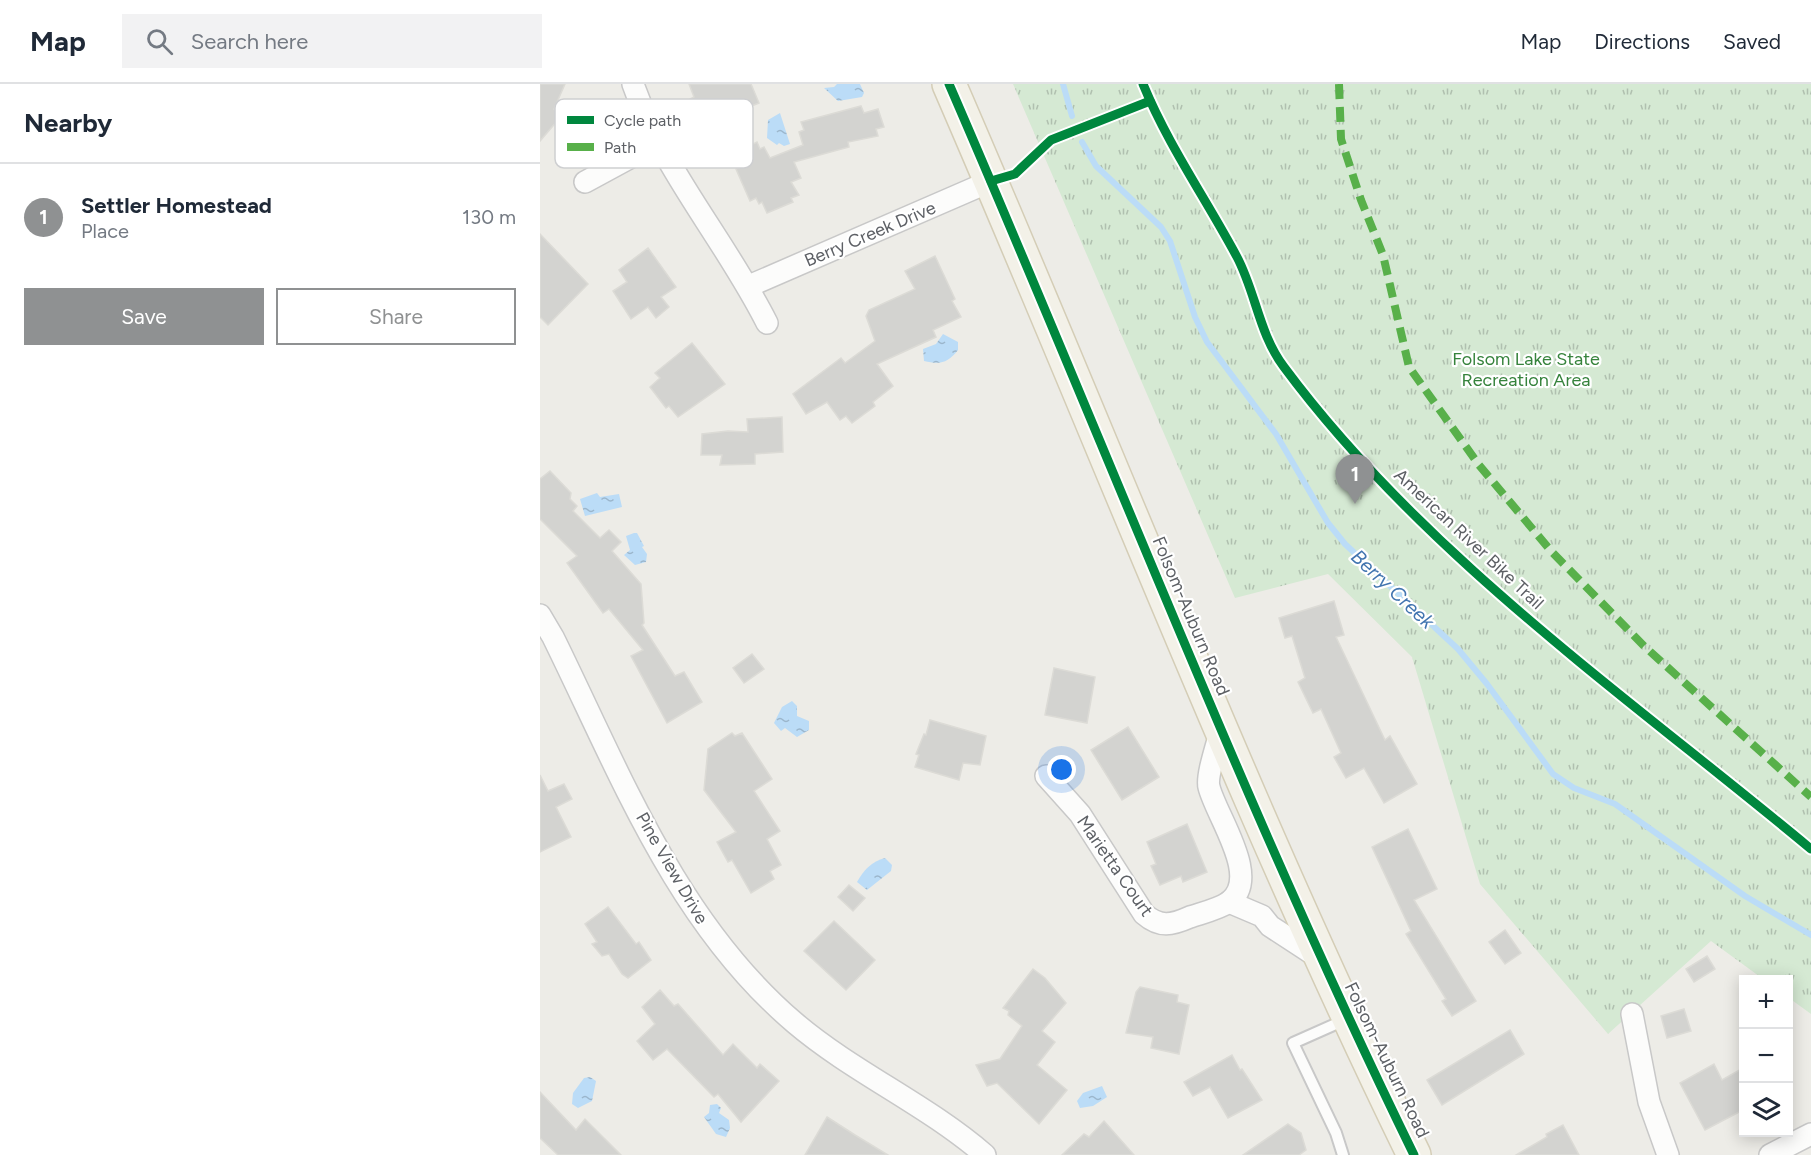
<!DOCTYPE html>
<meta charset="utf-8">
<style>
body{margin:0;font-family:Figtree,sans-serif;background:#f2f2f3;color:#1f2937}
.controls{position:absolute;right:18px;bottom:18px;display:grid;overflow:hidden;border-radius:0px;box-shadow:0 3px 15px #0003}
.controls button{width:54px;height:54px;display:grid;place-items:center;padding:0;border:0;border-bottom:2px solid #e0e1e3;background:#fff;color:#1f2937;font:30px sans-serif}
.you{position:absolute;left:522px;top:686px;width:21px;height:21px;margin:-15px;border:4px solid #fff;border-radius:50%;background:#1a73e8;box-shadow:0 0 0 9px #1a73e833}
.badge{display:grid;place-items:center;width:39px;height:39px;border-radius:50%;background:#8f9192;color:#fff;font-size:20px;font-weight:700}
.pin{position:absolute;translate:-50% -50px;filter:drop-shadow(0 2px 3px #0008)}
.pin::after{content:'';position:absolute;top:32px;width:21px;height:18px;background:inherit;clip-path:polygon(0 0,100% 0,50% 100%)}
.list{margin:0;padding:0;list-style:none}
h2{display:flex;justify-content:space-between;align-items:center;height:78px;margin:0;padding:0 24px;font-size:26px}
h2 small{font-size:20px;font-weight:400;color:#747a83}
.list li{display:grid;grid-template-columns:39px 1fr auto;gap:18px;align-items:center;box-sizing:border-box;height:108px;padding:0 24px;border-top:2px solid #e0e1e3}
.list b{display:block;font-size:22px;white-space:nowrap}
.list p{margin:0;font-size:20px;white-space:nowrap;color:#747a83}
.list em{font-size:20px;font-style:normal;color:#747a83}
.actions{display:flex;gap:12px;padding:18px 24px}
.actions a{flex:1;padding:14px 0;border:2px solid #8f9192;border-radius:0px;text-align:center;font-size:21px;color:#8f9192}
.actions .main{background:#8f9192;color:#fff}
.icon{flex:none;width:33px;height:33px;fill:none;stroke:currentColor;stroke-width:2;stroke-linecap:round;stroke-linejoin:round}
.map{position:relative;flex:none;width:1271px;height:1071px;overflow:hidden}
header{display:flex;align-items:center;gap:36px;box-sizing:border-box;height:84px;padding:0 30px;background:#fff;border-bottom:2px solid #e0e1e3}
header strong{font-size:28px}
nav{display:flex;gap:33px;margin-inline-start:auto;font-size:21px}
.search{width:420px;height:54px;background:#f2f2f3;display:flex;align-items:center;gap:15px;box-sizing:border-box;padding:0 21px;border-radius:0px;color:#747a83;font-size:22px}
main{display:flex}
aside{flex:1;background:#fff}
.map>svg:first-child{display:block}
.park{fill:url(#park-tufts)}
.water{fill:url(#water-ripples)}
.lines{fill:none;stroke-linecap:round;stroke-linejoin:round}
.stream{stroke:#bbdcf7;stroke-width:6}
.building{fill:#d3d3d0;stroke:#dcdbd6;stroke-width:1.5}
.service-casing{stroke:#c8c8c8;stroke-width:14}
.minor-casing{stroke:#c8c8c8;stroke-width:24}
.primary-casing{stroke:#d4cdb6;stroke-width:36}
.service{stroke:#fcfcfb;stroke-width:10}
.minor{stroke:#fcfcfb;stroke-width:21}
.primary{stroke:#f3f1e8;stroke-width:33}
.quiet{stroke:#58b04a;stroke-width:8;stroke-dasharray:15 8;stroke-linecap:butt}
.cycleway-casing{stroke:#fff;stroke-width:13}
.cycleway{stroke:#00873e;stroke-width:9}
.labels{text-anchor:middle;stroke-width:4.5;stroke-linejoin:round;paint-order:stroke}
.street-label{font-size:18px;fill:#5d6065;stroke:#fff}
.park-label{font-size:18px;fill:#36833c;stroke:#fff}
.water-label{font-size:20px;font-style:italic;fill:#4275b0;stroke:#fff}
.key{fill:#fff;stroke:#cecfd1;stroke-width:1.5}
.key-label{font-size:16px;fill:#5d6065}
</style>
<header>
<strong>Map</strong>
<div class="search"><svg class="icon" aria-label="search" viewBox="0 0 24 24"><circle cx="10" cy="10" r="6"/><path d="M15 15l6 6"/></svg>Search here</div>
<nav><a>Map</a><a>Directions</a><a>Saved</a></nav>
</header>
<main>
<aside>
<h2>Nearby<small></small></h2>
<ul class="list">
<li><span class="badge">1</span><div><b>Settler Homestead</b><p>Place</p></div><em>130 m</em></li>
</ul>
<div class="actions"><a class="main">Save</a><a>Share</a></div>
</aside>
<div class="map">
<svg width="1271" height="1071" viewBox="0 0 1271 1071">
<defs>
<pattern id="park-tufts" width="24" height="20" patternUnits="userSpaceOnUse" patternTransform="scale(1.5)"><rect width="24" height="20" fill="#d5e9d3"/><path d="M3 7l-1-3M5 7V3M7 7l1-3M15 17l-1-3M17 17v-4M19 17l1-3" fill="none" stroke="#b0c0af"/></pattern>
<pattern id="water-ripples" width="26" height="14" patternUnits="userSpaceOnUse" patternTransform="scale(1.5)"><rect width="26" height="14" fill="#bbdcf7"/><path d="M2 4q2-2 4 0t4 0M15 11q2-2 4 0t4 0" fill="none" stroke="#9bb6cc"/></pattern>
</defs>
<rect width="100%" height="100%" fill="#edece7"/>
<path class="park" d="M 473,0 L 1271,0 L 1271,930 L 1249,914 L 1248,896 L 1223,895 L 1171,857 L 1068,950 L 940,800 L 872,573 L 788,490 L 695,514 Z"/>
<g class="water">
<path d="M 297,0 L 320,0 L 324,9 L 322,13 L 298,17 L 284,4 L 294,3 Z"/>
<path d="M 240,29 L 250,60 L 244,62 L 239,59 L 237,61 L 227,54 L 228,36 Z"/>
<path d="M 403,250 L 418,258 L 418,266 C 408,279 400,281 384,277 L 383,265 L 396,260 Z"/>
<path d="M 57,409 L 60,413 L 79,410 L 82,423 L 45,432 L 40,415 Z"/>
<path d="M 94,449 L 97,449 L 104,462 L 102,463 L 107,470 L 106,478 L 95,481 L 84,471 L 90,466 L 86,452 Z"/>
<path d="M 252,617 L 257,622 L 257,632 L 269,637 L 269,646 L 257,653 L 245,644 L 241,647 L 234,639 L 242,623 Z"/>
<path d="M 345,774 L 352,781 L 351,787 L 327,806 L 317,798 C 323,787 332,777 345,774 Z"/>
<path d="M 50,993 L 56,997 L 52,1017 L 38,1024 L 32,1020 L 33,1009 L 44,994 Z"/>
<path d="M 562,1002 L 567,1013 L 553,1022 L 540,1024 L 537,1017 L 543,1009 Z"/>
<path d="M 177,1020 L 181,1024 L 179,1029 L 189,1036 L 190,1044 L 186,1053 L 176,1050 L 164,1033 L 169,1029 L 170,1021 Z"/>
</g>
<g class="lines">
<g class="stream">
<path d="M 523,0 L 532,32"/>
<path d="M 542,58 L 556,82 L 621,143 L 630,157 L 655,233 L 667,258 L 736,350 L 788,439 L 805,460 L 918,565 L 947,600 L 1013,690 L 1034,704 L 1075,720 L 1205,812 L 1271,851"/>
</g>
</g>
<g class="building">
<path d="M 0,0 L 25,0 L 14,25 L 24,29 L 0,57 Z"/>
<path d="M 149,0 L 211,0 L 219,19 L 161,42 L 150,15 L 154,13 Z"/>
<path d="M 321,22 L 324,29 L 338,25 L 344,43 L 336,45 L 338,52 L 308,58 L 309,63 L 254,78 L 261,94 L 251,98 L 259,111 L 251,114 L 253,118 L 227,129 L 222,118 L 219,120 L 216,114 L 210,117 L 196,85 L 200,83 L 193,70 L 217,58 L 220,65 L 224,63 L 230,74 L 263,61 L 259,48 L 264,46 L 261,38 Z"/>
<path d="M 0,150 L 48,200 L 8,241 L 0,233 Z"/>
<path d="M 108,164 L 136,203 L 121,213 L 129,223 L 116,234 L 108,223 L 91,235 L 73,207 L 87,198 L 79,186 Z"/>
<path d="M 395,172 L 415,215 L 412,217 L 421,233 L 393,246 L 396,253 L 337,280 L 353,302 L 333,318 L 335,322 L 312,339 L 306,332 L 300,336 L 287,318 L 266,330 L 253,310 L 301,274 L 305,279 L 335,257 L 326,232 L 329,226 L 375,205 L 365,187 Z"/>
<path d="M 152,259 L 185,300 L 138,333 L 129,322 L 126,324 L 110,303 L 120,294 L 115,289 Z"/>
<path d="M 242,333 L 243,368 L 215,370 L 215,380 L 180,381 L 182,371 L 161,371 L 162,350 L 188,347 L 208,348 L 207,335 Z"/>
<path d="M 10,387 L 31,409 L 30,415 L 37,422 L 33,427 L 60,454 L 69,446 L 81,458 L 72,467 L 101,500 L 104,539 L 102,541 L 135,592 L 144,588 L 162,618 L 127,639 L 91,572 L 103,566 L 69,525 L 63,529 L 27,479 L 37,472 L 0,435 L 0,395 Z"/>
<path d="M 794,517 L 804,551 L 796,553 L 845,656 L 850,652 L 877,700 L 844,719 L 824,684 L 806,694 L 794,673 L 801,669 L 781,625 L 773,629 L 758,598 L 765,594 L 752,552 L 745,554 L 739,534 Z"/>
<path d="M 212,570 L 224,585 L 204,599 L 193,584 Z"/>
<path d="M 514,584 L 555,593 L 547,639 L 505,631 Z"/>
<path d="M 390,636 L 446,652 L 440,681 L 423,679 L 419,696 L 375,683 L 379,671 L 376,670 L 384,650 L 386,651 Z"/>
<path d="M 588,643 L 619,693 L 582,716 L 551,666 Z"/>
<path d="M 192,649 L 195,652 L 202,649 L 232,695 L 214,707 L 240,747 L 227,755 L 241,781 L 230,787 L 234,795 L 211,809 L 192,776 L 188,778 L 177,758 L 196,748 L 164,706 L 168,665 Z"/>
<path d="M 0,691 L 8,707 L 24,700 L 32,715 L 16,723 L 31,753 L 0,768 Z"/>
<path d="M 647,740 L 667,788 L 643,798 L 641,792 L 620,801 L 611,782 L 616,780 L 607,758 Z"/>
<path d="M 868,745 L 897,805 L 874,816 L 936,917 L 912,932 L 902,917 L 906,915 L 866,850 L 871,847 L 832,763 Z"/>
<path d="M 309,801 L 325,814 L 313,827 L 298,813 Z"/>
<path d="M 68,823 L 96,860 L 99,858 L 111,876 L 88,894 L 82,890 L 69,870 L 62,872 L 52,860 L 57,858 L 45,840 Z"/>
<path d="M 294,837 L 335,876 L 306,906 L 264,867 Z"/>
<path d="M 965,846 L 981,869 L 965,880 L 949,858 Z"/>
<path d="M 1167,872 L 1175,885 L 1154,898 L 1146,885 Z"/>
<path d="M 493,885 L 505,894 L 526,919 L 502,947 L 515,958 L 497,981 L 527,1006 L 499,1040 L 457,999 L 447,1002 L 436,981 L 460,975 L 482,942 L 468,931 L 469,927 L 463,924 Z"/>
<path d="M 600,903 L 638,911 L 637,918 L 649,921 L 639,970 L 611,964 L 613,953 L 586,949 L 596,908 Z"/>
<path d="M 120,906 L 134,922 L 138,920 L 183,971 L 193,960 L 217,984 L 220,980 L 239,997 L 201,1038 L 178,1010 L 174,1013 L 127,965 L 113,976 L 97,957 L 115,940 L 102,923 Z"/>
<path d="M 1144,925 L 1151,947 L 1127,954 L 1121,932 Z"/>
<path d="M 970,946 L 984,970 L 902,1021 L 887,996 Z"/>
<path d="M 692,971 L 700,986 L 702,985 L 722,1016 L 688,1034 L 670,1003 L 653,1012 L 644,998 Z"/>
<path d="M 1174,980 L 1182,996 L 1203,984 L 1203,1026 L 1165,1046 L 1140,999 Z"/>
<path d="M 0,1008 L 36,1046 L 45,1035 L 81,1071 L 18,1071 L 0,1054 Z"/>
<path d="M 287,1033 L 315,1051 L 348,1071 L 265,1071 Z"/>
<path d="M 564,1037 L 594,1071 L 522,1071 L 544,1050 L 549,1053 Z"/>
<path d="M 748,1040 L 761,1049 L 766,1066 L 759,1071 L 703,1071 Z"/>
<path d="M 1023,1041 L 1039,1071 L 976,1071 L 1007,1053 L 1006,1050 Z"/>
</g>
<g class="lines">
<g class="service-casing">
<path id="service" d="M 803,1071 L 796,1049 L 753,959 L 807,935"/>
</g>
<g class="minor-casing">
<g id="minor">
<path d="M 93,0 C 123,87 186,157 227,239"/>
<path d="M 45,98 L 117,59"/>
<path d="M 209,202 L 451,97"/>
<path d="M 0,531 L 13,553 C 80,689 136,838 255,939 C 314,989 386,1020 445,1071"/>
<path d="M 506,692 L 540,730 L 604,830 C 620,844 632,841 650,833 C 662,829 679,825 689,818 C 722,794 676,732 669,703 C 666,692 678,658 681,645"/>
<path d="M 689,818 L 722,832 L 730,842 L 779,874"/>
<path d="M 1092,930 L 1109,1018 L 1128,1071"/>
<path d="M 1230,1071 L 1271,1050"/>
</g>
</g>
<g class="primary-casing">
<path id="primary" d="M 409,0 C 564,357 703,721 874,1071"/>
</g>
<use href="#service" class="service"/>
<use href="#minor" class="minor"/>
<use href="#primary" class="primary"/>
<path class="quiet" d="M 799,0 L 801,55 L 821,116 L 843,171 L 869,283 L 939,381 L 1011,467 L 1104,562 L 1271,713"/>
<g class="cycleway-casing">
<g id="cycleway">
<path d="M 409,0 C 564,357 703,721 874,1071"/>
<path d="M 603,0 C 628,61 666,115 697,173 C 716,209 719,250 744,283 C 885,473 1091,615 1271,765"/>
<path d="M 451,97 L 475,90 L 511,56 L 610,17"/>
</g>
</g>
<use href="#cycleway" class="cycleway"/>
</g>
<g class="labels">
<g class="street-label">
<text transform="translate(330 150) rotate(-23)" y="6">Berry Creek Drive</text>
<text transform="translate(929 455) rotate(43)" y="6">American River Bike Trail</text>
<text transform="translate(651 532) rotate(67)" y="6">Folsom-Auburn Road</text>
<text transform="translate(575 782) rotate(55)" y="6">Marietta Court</text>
<text transform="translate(132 784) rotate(60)" y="6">Pine View Drive</text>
<text transform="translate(847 976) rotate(64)" y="6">Folsom-Auburn Road</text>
</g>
<g class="park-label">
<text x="986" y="281">Folsom Lake State<tspan x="986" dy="21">Recreation Area</tspan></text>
</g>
<g class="water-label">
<text transform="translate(853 505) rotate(43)" y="7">Berry Creek</text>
</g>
</g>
<rect x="15" y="15" width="198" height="69" rx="9" class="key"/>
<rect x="27" y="32" width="27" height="8" fill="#00873e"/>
<rect x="27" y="59" width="27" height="8" fill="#58b04a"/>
<g class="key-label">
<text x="64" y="42">Cycle path</text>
<text x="64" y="69">Path</text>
</g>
</svg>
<div class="controls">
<button>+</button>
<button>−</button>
<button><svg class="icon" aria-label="layers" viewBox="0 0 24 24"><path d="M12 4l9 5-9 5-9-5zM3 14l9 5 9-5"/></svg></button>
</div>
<div class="you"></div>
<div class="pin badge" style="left:815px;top:420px">1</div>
</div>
</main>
